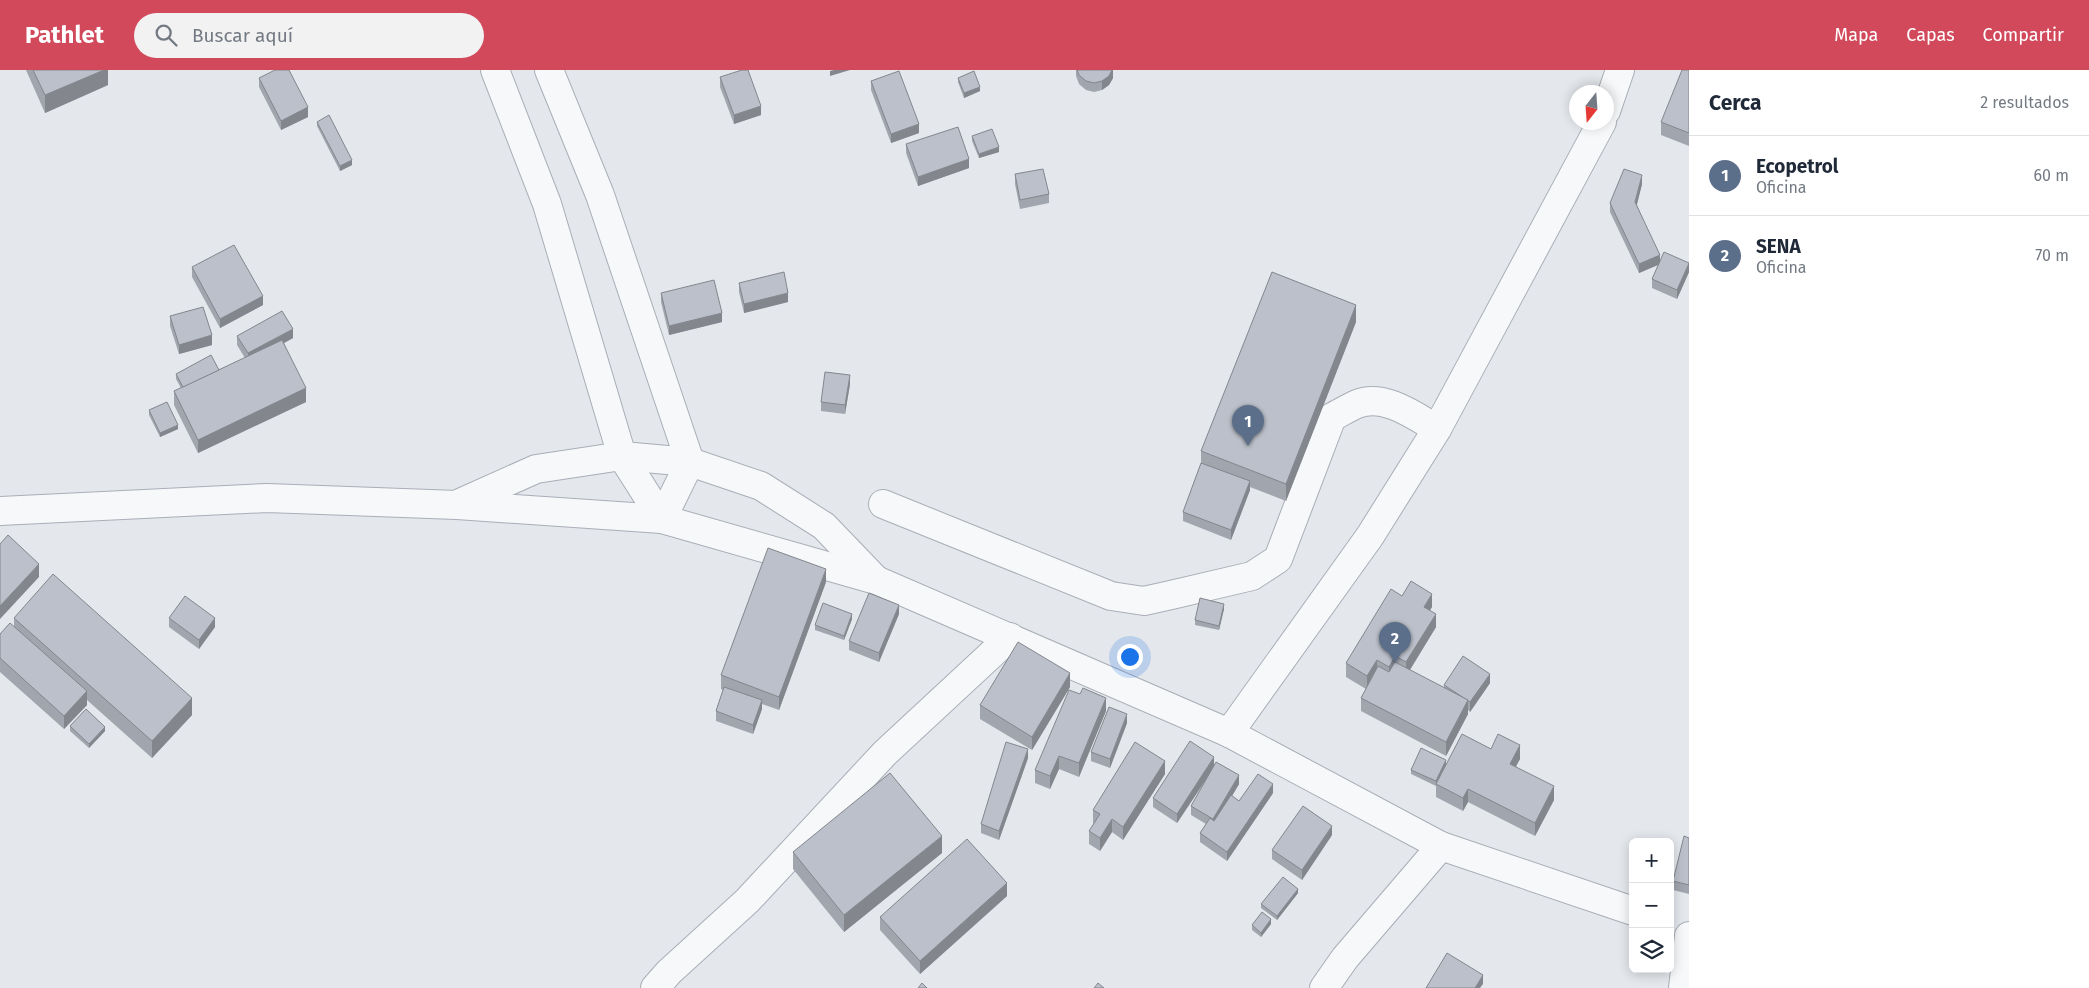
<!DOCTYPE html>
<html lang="es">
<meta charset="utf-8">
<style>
body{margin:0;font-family:"Fira Sans",sans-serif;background:#f2f2f3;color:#1f2937}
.controls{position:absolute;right:15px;bottom:15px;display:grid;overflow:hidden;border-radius:8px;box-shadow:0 2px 12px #0003}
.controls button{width:45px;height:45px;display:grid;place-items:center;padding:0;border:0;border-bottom:1px solid #e0e1e3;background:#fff;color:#1f2937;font:25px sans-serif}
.compass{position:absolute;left:1569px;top:15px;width:45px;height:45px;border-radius:50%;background:#fff;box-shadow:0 2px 12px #0003;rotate:197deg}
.you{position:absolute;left:1129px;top:586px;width:18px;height:18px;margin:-12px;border:4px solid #fff;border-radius:50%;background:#1a73e8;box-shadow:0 0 0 8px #1a73e833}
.badge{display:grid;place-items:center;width:32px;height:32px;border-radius:50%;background:#d1495b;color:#fff;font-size:16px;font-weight:700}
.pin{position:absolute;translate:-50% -41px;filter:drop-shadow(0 1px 2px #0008)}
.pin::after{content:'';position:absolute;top:26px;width:18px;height:15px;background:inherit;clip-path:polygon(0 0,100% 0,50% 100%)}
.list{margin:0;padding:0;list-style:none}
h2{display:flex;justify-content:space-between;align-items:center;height:65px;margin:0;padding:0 20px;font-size:21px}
h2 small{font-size:16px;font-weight:400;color:#747a83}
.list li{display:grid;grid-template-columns:32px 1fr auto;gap:15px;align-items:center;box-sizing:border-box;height:80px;padding:0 20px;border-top:1px solid #e0e1e3}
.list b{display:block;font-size:19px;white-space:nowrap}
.list p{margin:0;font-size:16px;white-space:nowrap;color:#747a83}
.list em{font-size:16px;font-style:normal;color:#747a83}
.icon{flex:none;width:28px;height:28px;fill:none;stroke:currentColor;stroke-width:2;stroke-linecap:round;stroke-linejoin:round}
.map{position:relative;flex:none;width:1689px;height:918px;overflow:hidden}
header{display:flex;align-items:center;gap:30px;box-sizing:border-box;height:70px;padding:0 25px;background:#d1495b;color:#fff}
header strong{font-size:24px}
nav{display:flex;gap:28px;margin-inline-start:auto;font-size:18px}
.search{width:350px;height:45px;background:#f2f2f3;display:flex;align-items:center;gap:12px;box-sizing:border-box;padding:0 18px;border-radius:28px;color:#747a83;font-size:19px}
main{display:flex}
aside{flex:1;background:#fff}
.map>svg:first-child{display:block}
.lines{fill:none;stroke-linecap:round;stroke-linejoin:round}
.minor-casing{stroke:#a9aeb7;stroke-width:30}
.minor{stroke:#f7f8fa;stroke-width:28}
.wall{fill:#a1a5ae}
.shaded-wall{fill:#83868d}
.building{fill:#bbc0ca;stroke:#83868d}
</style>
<header>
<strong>Pathlet</strong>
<div class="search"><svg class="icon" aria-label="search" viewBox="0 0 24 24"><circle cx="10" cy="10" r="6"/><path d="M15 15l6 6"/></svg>Buscar aquí</div>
<nav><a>Mapa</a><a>Capas</a><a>Compartir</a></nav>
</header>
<main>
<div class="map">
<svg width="1689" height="918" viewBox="0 0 1689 918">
<rect width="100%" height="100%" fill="#e4e7ec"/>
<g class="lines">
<g class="minor-casing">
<g id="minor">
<path d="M 495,0 L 547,134 L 622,386 L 662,449"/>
<path d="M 549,0 L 600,125 L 690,392 L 662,449"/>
<path d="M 1606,41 L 1620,0"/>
<path d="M 460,433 L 536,399 L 622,386 L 690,392 L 761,416 L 824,456 L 875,509"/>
<path d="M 883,434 L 1111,526 L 1144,531 L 1171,525 L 1252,506 L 1278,489 L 1332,347 C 1340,343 1348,338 1357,334 C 1384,323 1415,346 1437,359"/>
<path d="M 0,441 L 267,428 L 457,435 L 662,449 L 876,510 L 1229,663 L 1441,776 L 1633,841"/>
<path d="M 1229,663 L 1370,466 L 1437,359 L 1602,52"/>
<path d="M 655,918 L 669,902 L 747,831 L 885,683 L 1010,567"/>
<path d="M 1324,918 L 1345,888 L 1441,776"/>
<path d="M 1683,918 L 1689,866"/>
</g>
</g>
<use href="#minor" class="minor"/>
</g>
<g class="wall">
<path d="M 26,0 L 108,0 L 108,15 L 45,43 Z"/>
<path d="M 1076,0 L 1113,0 L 1113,8 L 1109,15 L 1102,20 L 1094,22 L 1086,20 L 1079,14 L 1076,6 Z"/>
<path d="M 1689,0 L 1689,76 L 1661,65 L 1661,52 Z"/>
<path d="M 720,7 L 761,45 L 734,54 L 720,17 Z"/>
<path d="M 259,8 L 308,47 L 281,60 L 259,17 Z"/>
<path d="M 958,8 L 980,21 L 964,28 L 958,12 Z"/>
<path d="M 871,11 L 919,63 L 891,73 L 871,20 Z"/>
<path d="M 317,52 L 352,95 L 340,101 L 317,56 Z"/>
<path d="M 972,66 L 999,82 L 979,88 L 972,71 Z"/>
<path d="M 906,74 L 969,98 L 918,116 L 906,83 Z"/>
<path d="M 1015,104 L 1049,124 L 1049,133 L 1020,139 L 1015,114 Z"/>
<path d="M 1642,114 L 1637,135 L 1660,191 L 1689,202 L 1677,229 L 1652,218 L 1652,209 L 1658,195 L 1639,203 L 1610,142 L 1610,133 Z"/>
<path d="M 192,197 L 263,235 L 220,258 L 192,207 Z"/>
<path d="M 739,213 L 788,232 L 744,243 L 739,222 Z"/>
<path d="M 661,223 L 722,252 L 669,265 L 661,232 Z"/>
<path d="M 170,246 L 212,275 L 179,284 L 170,256 Z"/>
<path d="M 1356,252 L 1286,431 L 1250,417 L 1250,420 L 1231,470 L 1183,451 L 1183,442 L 1201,393 L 1201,381 Z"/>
<path d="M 237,266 L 293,268 L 284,273 L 306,332 L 198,383 L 174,335 L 174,321 L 181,318 L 176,309 L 176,304 L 219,300 L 245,288 L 237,275 Z"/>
<path d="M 850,314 L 845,344 L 821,341 L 821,332 Z"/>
<path d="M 149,340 L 178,359 L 160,367 L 149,345 Z"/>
<path d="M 826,512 L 779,640 L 762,634 L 762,639 L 753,664 L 716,651 L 716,641 L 723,620 L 721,619 L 721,605 Z"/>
<path d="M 1402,526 L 1432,537 L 1430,540 L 1436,557 L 1410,600 L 1444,618 L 1444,615 L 1490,613 L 1470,642 L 1468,640 L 1468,644 L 1446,686 L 1361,641 L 1361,628 L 1366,619 L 1346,607 L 1346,593 Z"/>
<path d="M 1224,539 L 1219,560 L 1195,555 L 1195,550 Z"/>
<path d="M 899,544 L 879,592 L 849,580 L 849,571 Z"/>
<path d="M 14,548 L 192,645 L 152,688 L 87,630 L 87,635 L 64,659 L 0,602 L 0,564 L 14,556 Z"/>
<path d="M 169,548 L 215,557 L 199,579 L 169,557 Z"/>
<path d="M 852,549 L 844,570 L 815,560 L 815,555 Z"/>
<path d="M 1070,617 L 1032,680 L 980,649 L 980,635 Z"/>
<path d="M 1106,641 L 1079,707 L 1059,699 L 1050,719 L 1035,713 L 1035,700 Z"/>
<path d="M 1127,653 L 1110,698 L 1091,691 L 1091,682 Z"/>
<path d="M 70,656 L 105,661 L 89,678 L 70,661 Z"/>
<path d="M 1491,679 L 1520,689 L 1516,696 L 1554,730 L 1535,766 L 1468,732 L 1463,741 L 1436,727 L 1436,716 L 1411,704 L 1411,700 L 1446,694 Z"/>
<path d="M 1028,688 L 999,770 L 981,763 L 981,754 Z"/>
<path d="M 1214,695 L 1239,714 L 1232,726 L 1239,731 L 1273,723 L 1227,791 L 1200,772 L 1200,763 L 1206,754 L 1191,745 L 1191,736 L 1208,707 L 1177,753 L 1153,737 L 1153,728 Z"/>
<path d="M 1165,704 L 1123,770 L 1112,762 L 1100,781 L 1089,774 L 1089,761 L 1094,754 L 1093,753 L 1093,740 Z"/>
<path d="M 1332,765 L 1302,810 L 1272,789 L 1272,780 Z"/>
<path d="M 1689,768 L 1689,824 L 1673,820 L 1673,811 Z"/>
<path d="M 793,782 L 942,783 L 844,862 L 793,799 Z"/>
<path d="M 1298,823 L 1277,850 L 1261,838 L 1261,834 Z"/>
<path d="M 1007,826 L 920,904 L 880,860 L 880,847 Z"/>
<path d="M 1271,854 L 1261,867 L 1252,860 L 1252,855 Z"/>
</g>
<g class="shaded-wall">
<path d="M 104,0 L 108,0 L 108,15 L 45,43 L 45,25 Z"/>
<path d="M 834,0 L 850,0 L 830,6 L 830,1 Z"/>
<path d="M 1112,0 L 1113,0 L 1113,8 L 1109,15 L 1102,20 L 1102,11 Z"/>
<path d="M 980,17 L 980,21 L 964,28 L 964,23 Z"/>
<path d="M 761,36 L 761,45 L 734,54 L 734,45 Z"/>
<path d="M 308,37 L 308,47 L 281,60 L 281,51 Z"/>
<path d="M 919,54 L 919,63 L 891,73 L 891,64 Z"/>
<path d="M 999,77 L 999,82 L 979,88 L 979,84 Z"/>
<path d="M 969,89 L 969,98 L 918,116 L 918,107 Z"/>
<path d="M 352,90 L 352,95 L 340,101 L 340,96 Z"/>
<path d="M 1642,105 L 1642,114 L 1635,141 L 1635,132 Z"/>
<path d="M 1660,185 L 1660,194 L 1639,203 L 1639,194 Z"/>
<path d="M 1689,193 L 1689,202 L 1677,229 L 1677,220 Z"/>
<path d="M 788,223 L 788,232 L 744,243 L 744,234 Z"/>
<path d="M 263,226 L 263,235 L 220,258 L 220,249 Z"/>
<path d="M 1356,235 L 1356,252 L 1286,431 L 1286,414 Z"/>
<path d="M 722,243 L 722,252 L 669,265 L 669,256 Z"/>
<path d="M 293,259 L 293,268 L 248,293 L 248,283 Z"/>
<path d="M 212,265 L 212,275 L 179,284 L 179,275 Z"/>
<path d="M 850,305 L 850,314 L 845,344 L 845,335 Z"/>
<path d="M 306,318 L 306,332 L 198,383 L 198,370 Z"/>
<path d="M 178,355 L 178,359 L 160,367 L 160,363 Z"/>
<path d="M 1250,411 L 1250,420 L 1231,470 L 1231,460 Z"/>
<path d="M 39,494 L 39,507 L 0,549 L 0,536 Z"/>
<path d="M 826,499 L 826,512 L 779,640 L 779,627 Z"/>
<path d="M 1432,524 L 1432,537 L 1424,550 L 1424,537 Z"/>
<path d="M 1224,534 L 1224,539 L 1219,560 L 1219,556 Z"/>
<path d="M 899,535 L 899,544 L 879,592 L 879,583 Z"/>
<path d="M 852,544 L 852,549 L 844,570 L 844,566 Z"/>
<path d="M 1436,544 L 1436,557 L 1406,606 L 1406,592 Z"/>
<path d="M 215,548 L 215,557 L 199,579 L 199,570 Z"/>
<path d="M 1395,586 L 1395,599 L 1389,610 L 1389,597 Z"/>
<path d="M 1377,590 L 1377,603 L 1367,620 L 1367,606 Z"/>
<path d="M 1070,603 L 1070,617 L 1032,680 L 1032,667 Z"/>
<path d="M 1490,604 L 1490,613 L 1470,642 L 1470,632 Z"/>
<path d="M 87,621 L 87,635 L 64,659 L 64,646 Z"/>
<path d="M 192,628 L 192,645 L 152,688 L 152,671 Z"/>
<path d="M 1106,628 L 1106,641 L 1079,707 L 1079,693 Z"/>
<path d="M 762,630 L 762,639 L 753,664 L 753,655 Z"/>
<path d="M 1468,630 L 1468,644 L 1446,686 L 1446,672 Z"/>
<path d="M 1127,644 L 1127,653 L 1110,698 L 1110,689 Z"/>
<path d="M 105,657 L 105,661 L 89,678 L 89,674 Z"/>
<path d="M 1520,675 L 1520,689 L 1510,707 L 1510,694 Z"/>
<path d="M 1028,679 L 1028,688 L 999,770 L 999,761 Z"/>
<path d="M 1059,686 L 1059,699 L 1050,719 L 1050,706 Z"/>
<path d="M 1214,687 L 1214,697 L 1177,753 L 1177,744 Z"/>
<path d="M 1446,690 L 1446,694 L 1436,714 L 1436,711 Z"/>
<path d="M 1165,691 L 1165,704 L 1123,770 L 1123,757 Z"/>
<path d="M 1239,705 L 1239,714 L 1213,758 L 1213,749 Z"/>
<path d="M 1273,714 L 1273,723 L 1227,791 L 1227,782 Z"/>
<path d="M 1554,716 L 1554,730 L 1535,766 L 1535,753 Z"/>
<path d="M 1468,719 L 1468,732 L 1463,741 L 1463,728 Z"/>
<path d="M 1112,749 L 1112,762 L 1100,781 L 1100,768 Z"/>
<path d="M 1332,756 L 1332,765 L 1302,810 L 1302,800 Z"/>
<path d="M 942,766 L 942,783 L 844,862 L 844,845 Z"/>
<path d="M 1007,813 L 1007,826 L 920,904 L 920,891 Z"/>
<path d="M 1298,819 L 1298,823 L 1277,850 L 1277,846 Z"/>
<path d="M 1271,849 L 1271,854 L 1261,867 L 1261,863 Z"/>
<path d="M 1483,905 L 1483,914 L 1480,918 L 1475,918 Z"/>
</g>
<g class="building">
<path d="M 33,0 L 104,0 L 45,25 Z"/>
<path d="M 275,0 L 289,0 L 308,37 L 281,51 L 259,8 Z"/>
<path d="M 742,0 L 748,0 L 761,36 L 734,45 L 720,7 Z"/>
<path d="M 1077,0 L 1112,0 L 1109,6 L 1102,11 L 1094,13 L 1086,11 L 1079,5 Z"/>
<path d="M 1682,0 L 1689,0 L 1689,63 L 1661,52 Z"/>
<path d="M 899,1 L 919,54 L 891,64 L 871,11 Z"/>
<path d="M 974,1 L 980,17 L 964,23 L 958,8 Z"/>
<path d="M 329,45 L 352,90 L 340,96 L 317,52 Z"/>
<path d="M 958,57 L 969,89 L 918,107 L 906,74 Z"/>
<path d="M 992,59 L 999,77 L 979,84 L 972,66 Z"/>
<path d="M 1043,99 L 1049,124 L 1020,130 L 1015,104 Z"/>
<path d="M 1624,99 L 1642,105 L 1635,132 L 1660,185 L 1639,194 L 1610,133 Z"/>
<path d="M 234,175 L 263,226 L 220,249 L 192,197 Z"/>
<path d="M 1664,182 L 1689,193 L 1677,220 L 1652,209 Z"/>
<path d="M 784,202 L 788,223 L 744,234 L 739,213 Z"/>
<path d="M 1272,202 L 1356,235 L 1286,414 L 1201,381 Z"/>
<path d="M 714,210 L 722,243 L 669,256 L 661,223 Z"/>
<path d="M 203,237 L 212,265 L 179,275 L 170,246 Z"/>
<path d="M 282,241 L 293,259 L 248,283 L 237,266 Z"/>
<path d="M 282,270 L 306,318 L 198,370 L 174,321 Z"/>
<path d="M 211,285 L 219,300 L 183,317 L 176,304 Z"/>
<path d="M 825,302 L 850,305 L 845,335 L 821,332 Z"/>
<path d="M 167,332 L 178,355 L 160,363 L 149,340 Z"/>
<path d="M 1201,393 L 1250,411 L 1231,460 L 1183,442 Z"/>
<path d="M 8,465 L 39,494 L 0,536 L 0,474 Z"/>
<path d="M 768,478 L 826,499 L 779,627 L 721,605 Z"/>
<path d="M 53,504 L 192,628 L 152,671 L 14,548 Z"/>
<path d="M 1411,511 L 1432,524 L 1424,537 L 1436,544 L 1406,592 L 1395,586 L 1389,597 L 1377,590 L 1367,606 L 1346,593 L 1391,519 L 1402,526 Z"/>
<path d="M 869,523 L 899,535 L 879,583 L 849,571 Z"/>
<path d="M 185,526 L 215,548 L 199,570 L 169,548 Z"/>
<path d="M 1200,528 L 1224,534 L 1219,556 L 1195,550 Z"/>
<path d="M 823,533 L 852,544 L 844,566 L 815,555 Z"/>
<path d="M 10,553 L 87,621 L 64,646 L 0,588 L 0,564 Z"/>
<path d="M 1018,572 L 1070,603 L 1032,667 L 980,635 Z"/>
<path d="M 1463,586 L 1490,604 L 1470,632 L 1444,615 Z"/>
<path d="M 1395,592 L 1468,630 L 1446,672 L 1361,628 L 1378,596 L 1389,602 Z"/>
<path d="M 724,617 L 762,630 L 753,655 L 716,641 Z"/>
<path d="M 1083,618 L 1106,628 L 1079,693 L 1059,686 L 1050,706 L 1035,700 L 1069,620 L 1080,624 Z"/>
<path d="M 1109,637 L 1127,644 L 1110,689 L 1091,682 Z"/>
<path d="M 86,639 L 105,657 L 89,674 L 70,656 Z"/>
<path d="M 1462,664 L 1491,679 L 1498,664 L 1520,675 L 1510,694 L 1554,716 L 1535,753 L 1468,719 L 1463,728 L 1436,714 Z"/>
<path d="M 1190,671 L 1214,687 L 1177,744 L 1153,728 Z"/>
<path d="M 1006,672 L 1028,679 L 999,761 L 981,754 Z"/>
<path d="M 1135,672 L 1165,691 L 1123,757 L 1112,749 L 1100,768 L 1089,761 L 1100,744 L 1093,740 Z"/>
<path d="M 1421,678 L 1446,690 L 1436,711 L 1411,700 Z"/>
<path d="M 1216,692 L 1239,705 L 1213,749 L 1191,736 Z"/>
<path d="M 890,703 L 942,766 L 844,845 L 793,782 Z"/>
<path d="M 1258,704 L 1273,714 L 1227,782 L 1200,763 L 1210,748 L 1214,751 L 1231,725 L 1239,731 Z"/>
<path d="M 1303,736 L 1332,756 L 1302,800 L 1272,780 Z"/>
<path d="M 1684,766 L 1689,768 L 1689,815 L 1673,811 Z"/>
<path d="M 967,769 L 1007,813 L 920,891 L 880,847 Z"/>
<path d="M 1283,807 L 1298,819 L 1277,846 L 1261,834 Z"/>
<path d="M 1262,842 L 1271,849 L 1261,863 L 1252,855 Z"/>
<path d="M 1447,883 L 1483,905 L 1475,918 L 1426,918 Z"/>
<path d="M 922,913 L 927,918 L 918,918 Z"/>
<path d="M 1098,913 L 1104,918 L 1094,918 Z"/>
</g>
</svg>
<div class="controls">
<button>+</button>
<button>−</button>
<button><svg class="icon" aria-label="layers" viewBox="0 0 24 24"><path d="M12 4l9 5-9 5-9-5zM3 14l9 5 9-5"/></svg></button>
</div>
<svg class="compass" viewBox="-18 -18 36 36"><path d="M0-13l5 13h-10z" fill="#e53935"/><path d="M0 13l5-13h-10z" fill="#747a83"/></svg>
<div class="you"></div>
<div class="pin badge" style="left:1248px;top:376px;background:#5c6f8a">1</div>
<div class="pin badge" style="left:1395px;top:593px;background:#5c6f8a">2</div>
</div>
<aside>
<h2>Cerca<small>2 resultados</small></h2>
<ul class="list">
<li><span class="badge" style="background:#5c6f8a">1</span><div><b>Ecopetrol</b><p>Oficina</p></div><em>60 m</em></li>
<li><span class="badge" style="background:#5c6f8a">2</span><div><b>SENA</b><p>Oficina</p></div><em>70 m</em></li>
</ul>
</aside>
</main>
